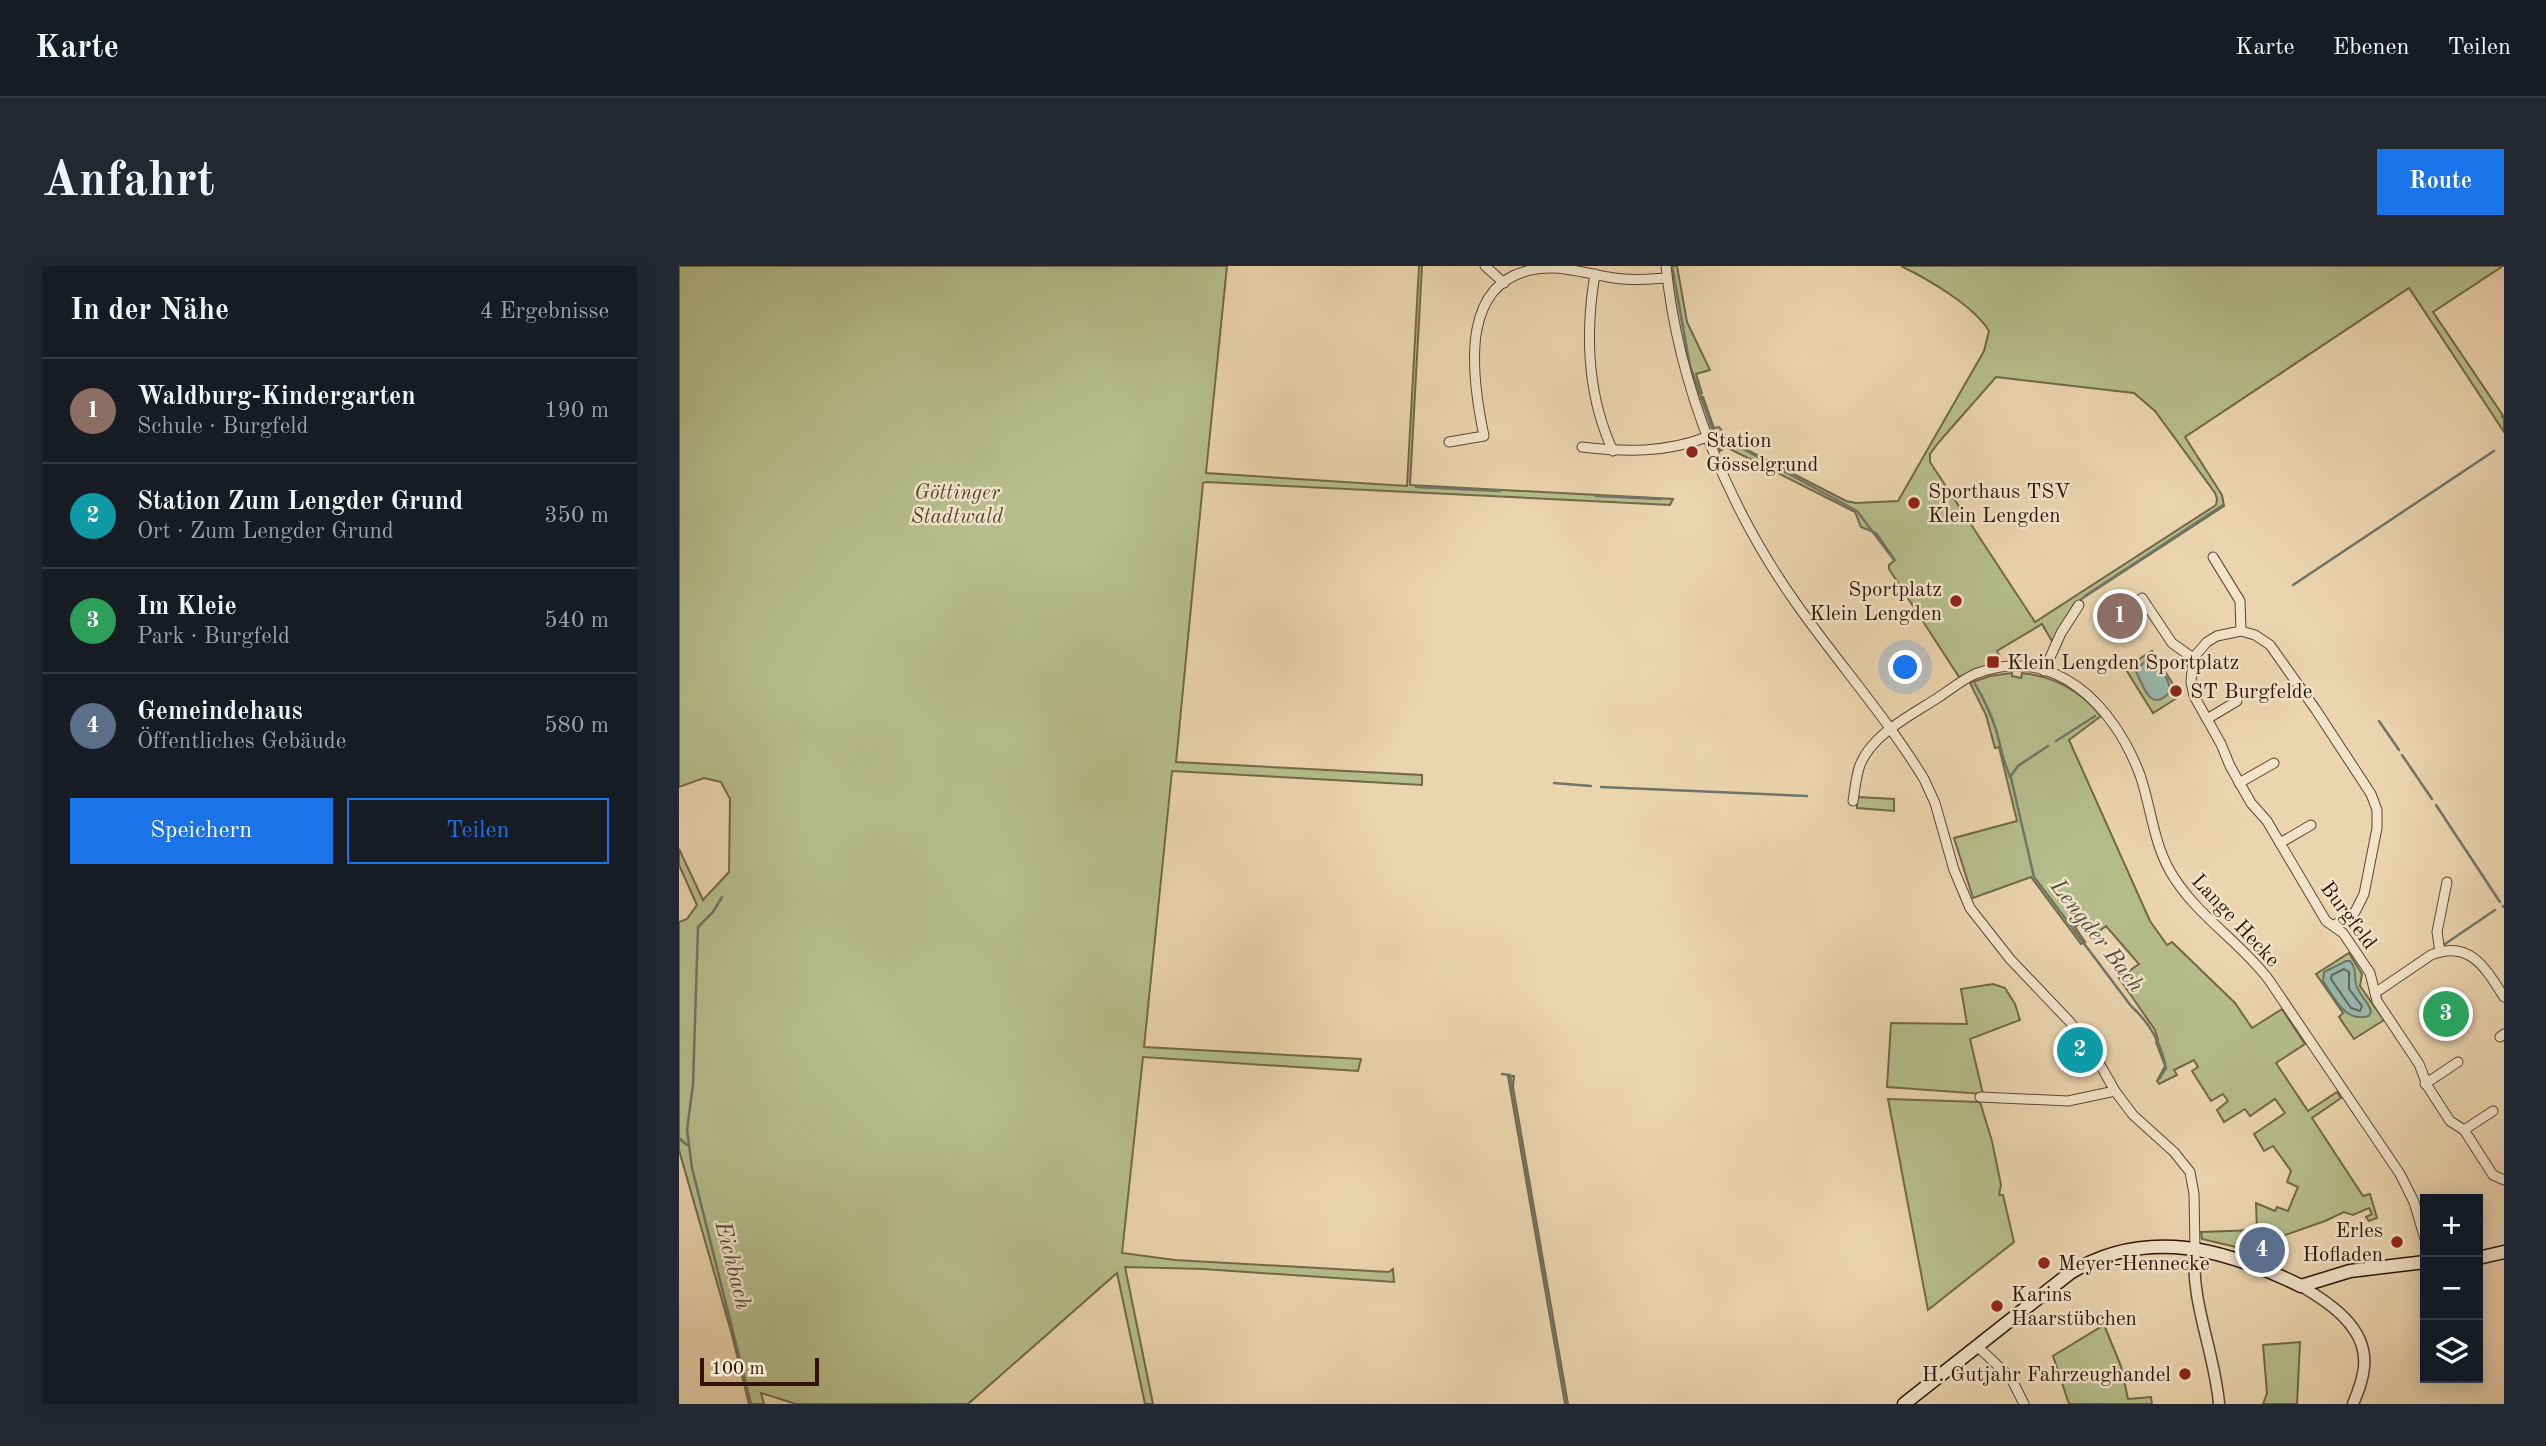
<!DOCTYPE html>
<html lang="de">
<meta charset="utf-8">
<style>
body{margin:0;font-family:"Old Standard TT",serif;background:#242831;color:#f1f3f6}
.controls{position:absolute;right:21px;bottom:21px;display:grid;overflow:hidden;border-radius:0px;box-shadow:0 4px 18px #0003}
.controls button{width:63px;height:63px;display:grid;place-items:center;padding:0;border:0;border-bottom:2px solid #363941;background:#171b24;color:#f1f3f6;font:35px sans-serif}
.scale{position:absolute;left:21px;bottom:18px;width:119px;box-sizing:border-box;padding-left:7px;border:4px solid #301305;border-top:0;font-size:19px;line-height:24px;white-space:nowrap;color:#301305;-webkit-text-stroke:5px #f2e4cb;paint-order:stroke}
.you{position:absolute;left:1227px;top:402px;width:24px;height:24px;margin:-18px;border:5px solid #fff;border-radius:50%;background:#1a73e8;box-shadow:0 0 0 10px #1a73e833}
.badge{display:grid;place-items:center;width:46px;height:46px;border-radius:50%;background:#1a73e8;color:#fff;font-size:23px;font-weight:700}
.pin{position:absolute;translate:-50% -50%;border:4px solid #fff;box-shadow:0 2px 7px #0006}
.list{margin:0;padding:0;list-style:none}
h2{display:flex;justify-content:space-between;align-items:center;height:91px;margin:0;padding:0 28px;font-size:30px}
h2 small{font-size:23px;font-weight:400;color:#9ea1a6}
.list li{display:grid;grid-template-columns:46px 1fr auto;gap:21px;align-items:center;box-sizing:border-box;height:105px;padding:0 28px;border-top:2px solid #363941}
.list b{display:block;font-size:26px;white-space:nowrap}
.list p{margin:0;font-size:23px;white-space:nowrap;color:#9ea1a6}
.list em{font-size:23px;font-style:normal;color:#9ea1a6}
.actions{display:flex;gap:14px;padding:21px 28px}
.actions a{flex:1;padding:16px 0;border:2px solid #1a73e8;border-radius:0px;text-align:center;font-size:24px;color:#1a73e8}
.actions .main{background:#1a73e8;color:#fff}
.icon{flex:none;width:38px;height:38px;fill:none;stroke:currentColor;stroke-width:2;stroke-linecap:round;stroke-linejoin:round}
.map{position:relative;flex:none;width:1825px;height:1138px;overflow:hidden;border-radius:0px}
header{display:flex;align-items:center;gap:42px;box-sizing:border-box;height:98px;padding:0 35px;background:#171b24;border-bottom:2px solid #363941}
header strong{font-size:33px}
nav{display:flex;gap:38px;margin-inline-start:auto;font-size:24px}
.intro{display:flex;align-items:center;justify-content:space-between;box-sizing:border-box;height:168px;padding:0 42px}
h1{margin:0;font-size:49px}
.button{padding:18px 32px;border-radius:0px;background:#1a73e8;color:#fff;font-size:24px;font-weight:700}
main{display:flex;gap:42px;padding:0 42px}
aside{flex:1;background:#171b24;border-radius:0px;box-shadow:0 4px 18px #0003}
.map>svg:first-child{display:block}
.green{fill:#b5be8c;stroke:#726848;stroke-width:2;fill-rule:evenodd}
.water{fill:#98b8ad;stroke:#6e766a;stroke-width:2}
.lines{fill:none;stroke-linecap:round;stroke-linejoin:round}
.shore{stroke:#646659;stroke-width:2}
.stream{stroke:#6e766a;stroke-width:2.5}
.minor-casing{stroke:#5f4430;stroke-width:11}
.tertiary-casing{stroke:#5f4430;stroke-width:13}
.secondary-casing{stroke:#301305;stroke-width:15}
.minor{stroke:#f2e4cb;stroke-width:9}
.tertiary{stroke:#f2e4cb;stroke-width:10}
.secondary{stroke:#f2e4cb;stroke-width:12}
.poi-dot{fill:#8f2418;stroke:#f2e4cb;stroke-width:2.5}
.labels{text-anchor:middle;stroke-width:5;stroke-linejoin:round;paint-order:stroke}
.poi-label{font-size:21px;fill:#301305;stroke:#f2e4cb;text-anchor:start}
.park-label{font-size:21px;font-style:italic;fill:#58462e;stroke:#f2e4cb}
.street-label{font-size:21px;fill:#301305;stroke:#f2e4cb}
.water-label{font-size:23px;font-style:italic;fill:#544d40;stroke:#f2e4cb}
</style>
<header>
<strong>Karte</strong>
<nav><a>Karte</a><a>Ebenen</a><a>Teilen</a></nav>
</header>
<div class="intro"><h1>Anfahrt</h1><a class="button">Route</a></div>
<main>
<aside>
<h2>In der Nähe<small>4 Ergebnisse</small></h2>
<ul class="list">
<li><span class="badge" style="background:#8d6e63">1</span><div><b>Waldburg-Kindergarten</b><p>Schule · Burgfeld</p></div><em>190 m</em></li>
<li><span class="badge" style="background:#0f9aa8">2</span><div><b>Station Zum Lengder Grund</b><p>Ort · Zum Lengder Grund</p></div><em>350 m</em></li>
<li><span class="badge" style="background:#2e9e5b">3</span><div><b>Im Kleie</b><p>Park · Burgfeld</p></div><em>540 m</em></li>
<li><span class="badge" style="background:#5c6f8a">4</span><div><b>Gemeindehaus</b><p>Öffentliches Gebäude</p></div><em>580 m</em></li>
</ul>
<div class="actions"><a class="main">Speichern</a><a>Teilen</a></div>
</aside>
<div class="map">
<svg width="1825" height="1138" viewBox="0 0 1825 1138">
<rect width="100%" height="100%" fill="#ebd5af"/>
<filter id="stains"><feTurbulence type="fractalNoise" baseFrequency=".00286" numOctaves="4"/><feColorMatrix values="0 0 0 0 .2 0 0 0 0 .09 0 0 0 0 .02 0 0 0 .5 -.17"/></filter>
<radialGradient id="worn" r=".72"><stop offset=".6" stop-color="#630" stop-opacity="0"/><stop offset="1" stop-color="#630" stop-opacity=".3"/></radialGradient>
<g class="green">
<path d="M 0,0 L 548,0 L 527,207 L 728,220 L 740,0 L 743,0 L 731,219 L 994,233 L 991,239 L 527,216 L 524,217 L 497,496 L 743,509 L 743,519 L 493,505 L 465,781 L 682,793 L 679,805 L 464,791 L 443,987 L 496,994 L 710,1006 L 714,1003 L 715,1016 L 524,1003 L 446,1001 L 474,1138 L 466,1138 L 438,1007 L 289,1138 L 117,1138 L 82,1127 L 85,1138 L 70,1138 L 53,1069 L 0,884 L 0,656 L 8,653 L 18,639 L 0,599 L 0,583 L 24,634 L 50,606 L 51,533 L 42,516 L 25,512 L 0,521 Z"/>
<path d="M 990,0 L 998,0 L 1008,56 L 1031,104 L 1017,108 L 1023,127 L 1017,129 L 1002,72 Z"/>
<path d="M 1222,0 L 1824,0 L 1754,46 L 1825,151 L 1825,166 L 1730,22 L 1506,171 L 1543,229 L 1545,240 L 1395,338 L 1374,377 L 1363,358 L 1318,385 L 1321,391 L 1311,394 L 1313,397 L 1309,401 L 1280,411 L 1210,303 L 1210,299 L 1216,294 L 1197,267 L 1182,261 L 1176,246 L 1047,181 L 1041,185 L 1036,172 L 1034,172 L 1019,134 L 1024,131 L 1035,162 L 1040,161 L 1051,175 L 1167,235 L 1177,237 L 1219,235 L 1305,85 L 1310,65 C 1295,40 1249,13 1222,0 ZM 1317,111 L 1455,127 L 1476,145 L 1536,227 L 1538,233 L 1537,239 L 1356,356 L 1251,196 L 1251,188 L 1260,176 Z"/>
<path d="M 1473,385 L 1499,426 L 1496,428 L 1498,432 L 1474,447 L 1446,402 Z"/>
<path d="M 1333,407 L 1333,410 L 1342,412 L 1343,407 C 1376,411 1401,424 1422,450 L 1390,474 L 1471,655 L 1488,679 L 1493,676 L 1556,737 L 1573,762 L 1603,743 L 1626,778 L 1597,797 L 1629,845 L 1658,826 L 1662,832 L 1633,852 L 1684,930 L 1691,928 L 1698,952 L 1690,955 L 1687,951 L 1693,948 L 1690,942 L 1674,949 L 1665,946 L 1646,955 L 1592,974 L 1581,970 L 1573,992 L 1557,985 L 1557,981 L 1523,973 L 1522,966 L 1578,964 L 1577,937 L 1596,945 L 1598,941 L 1609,945 L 1619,921 L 1608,916 L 1612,905 L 1594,880 L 1585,885 L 1575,868 L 1606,847 L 1596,833 L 1571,850 L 1566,843 L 1545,856 L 1538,844 L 1549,835 L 1544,828 L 1532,835 L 1513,805 L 1519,801 L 1515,794 L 1495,804 L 1498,809 L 1480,818 L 1478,815 L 1486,800 L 1477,776 L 1479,774 L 1476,764 L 1440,712 L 1460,698 L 1427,660 L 1419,666 L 1409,652 L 1396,661 L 1406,676 L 1402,678 L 1352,611 L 1294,632 L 1275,572 L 1338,555 L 1320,481 L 1316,482 L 1307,449 L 1291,417 L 1311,410 Z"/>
<path d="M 1178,531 L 1215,533 L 1215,545 L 1178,542 Z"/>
<path d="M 1670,687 L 1683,708 L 1681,720 L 1705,754 L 1675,773 L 1660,751 L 1664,747 L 1637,708 Z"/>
<path d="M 1314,718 L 1326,722 L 1336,738 L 1341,754 L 1291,773 L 1304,828 L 1208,821 L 1212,757 L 1288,758 L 1282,723 Z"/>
<path d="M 1773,724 L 1791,753 L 1761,772 L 1743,743 Z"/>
<path d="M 829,810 L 835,810 L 834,821 L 889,1138 L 886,1138 Z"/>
<path d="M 1209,833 L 1301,836 L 1313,875 L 1322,919 L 1320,929 L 1324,929 L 1335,976 L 1249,1044 Z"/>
<path d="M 1425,1059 L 1442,1100 L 1449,1133 L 1472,1131 L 1473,1138 L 1390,1138 L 1374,1090 Z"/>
<path d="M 1621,1076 L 1618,1138 L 1584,1138 L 1588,1127 L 1584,1079 Z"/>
</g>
<g class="water">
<path d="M 1467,395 L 1473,395 C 1482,402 1491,414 1491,426 C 1470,449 1464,417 1456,404 Z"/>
<path d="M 1667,695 L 1671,695 C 1678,703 1675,708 1677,718 C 1679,728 1689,735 1692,745 L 1690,750 C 1665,757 1656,732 1644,715 L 1645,706 Z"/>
</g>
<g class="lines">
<path class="shore" d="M 1665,703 L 1670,706 L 1670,723 L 1683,740 L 1681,745 L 1672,742 L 1652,713 L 1653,709 Z"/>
<g class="stream">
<path d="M 993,0 L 1011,100 L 1035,167 L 1178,245 L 1215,294"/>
<path d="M 1823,150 L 1825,153"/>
<path d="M 737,221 L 821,225"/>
<path d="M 917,230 L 982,233"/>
<path d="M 1614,319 L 1815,185"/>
<path d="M 1406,330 L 1544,239"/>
<path d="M 1296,418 C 1305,433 1312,448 1317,464 C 1322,480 1324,497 1332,512 L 1355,611 L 1452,740 C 1471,757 1482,777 1487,802 L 1480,813"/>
<path d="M 1700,455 L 1720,484"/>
<path d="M 1377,475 L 1416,450"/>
<path d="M 1723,489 L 1753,533"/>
<path d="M 1331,511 L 1339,500 L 1369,480"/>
<path d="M 875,517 L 912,520"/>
<path d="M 922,521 L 1128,530"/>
<path d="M 1757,539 L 1821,636"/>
<path d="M 43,631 L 34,646 L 19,661 L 14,818 L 8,864 L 13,902 L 72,1138"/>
<path d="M 1824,640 L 1825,641"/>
<path d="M 1766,678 L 1816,644"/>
<path d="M 823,808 L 831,809 L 887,1138"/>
<path d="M 0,872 L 8,879"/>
</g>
<g class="minor-casing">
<g id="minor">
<path d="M 806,0 L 825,17"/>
<path d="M 987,0 C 999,120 1049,242 1119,340 C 1160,398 1208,452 1245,513 L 1256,537 L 1275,604 L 1291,642 L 1331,693 L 1391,756 L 1415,788 L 1436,825 L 1454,849 L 1495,886 L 1511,906 L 1515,928 L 1516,984"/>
<path d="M 916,8 C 906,68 908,129 934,185"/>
<path d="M 770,176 L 805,170 C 792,108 777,3 872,2 C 893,2 914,9 935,12 C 953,15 971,13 988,12"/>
<path d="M 903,181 C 947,186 986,187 1028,171"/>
<path d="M 1534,291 L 1561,335 L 1562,365"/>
<path d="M 1463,332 L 1493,377 L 1514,392"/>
<path d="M 1365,405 L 1382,367 L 1400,339"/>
<path d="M 1528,453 L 1558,435"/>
<path d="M 1560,517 L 1595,497"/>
<path d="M 1174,535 C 1176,523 1177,510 1181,499 C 1194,467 1233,449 1260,431 C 1272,423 1283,414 1296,408 C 1376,377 1435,440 1461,509 C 1472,541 1474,575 1491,605 C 1516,649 1560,674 1590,714 L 1721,908 L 1735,936 L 1746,973"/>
<path d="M 1601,577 L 1632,559"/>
<path d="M 1654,660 L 1676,646 L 1685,628 L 1698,562 L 1698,544 L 1692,528 L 1637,444 L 1591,379 L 1576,369 L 1562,365 L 1538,370 L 1528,376 L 1514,392 L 1512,416 L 1515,430 L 1542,478 L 1551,500 L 1572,537 L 1588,555 L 1647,655 L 1664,667 L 1691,707 L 1698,735 L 1740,798 L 1749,821 L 1771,855 L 1785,864 L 1814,909 L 1825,914"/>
<path d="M 1761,686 L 1758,666 L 1768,616"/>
<path d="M 1696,727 L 1752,689 C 1791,673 1807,703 1825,731"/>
<path d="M 1821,771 L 1825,768"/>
<path d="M 1746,818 L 1779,796"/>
<path d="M 1301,831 L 1389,835 L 1436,825"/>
<path d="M 1785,864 L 1814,845"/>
<path d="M 1298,1080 L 1332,1112 L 1345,1138"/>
</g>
</g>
<g class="tertiary-casing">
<g id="tertiary">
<path d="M 1516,984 C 1511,1035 1536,1087 1540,1138"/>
<path d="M 1622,1020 C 1651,1037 1689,1062 1685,1101 C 1684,1114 1679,1126 1674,1138"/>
</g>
</g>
<g class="secondary-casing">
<g id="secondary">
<path d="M 1799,992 L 1825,986"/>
<path d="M 1225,1138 L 1391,1007 C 1468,960 1546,983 1622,1020 L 1671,1005 L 1746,996"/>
</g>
</g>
<use href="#minor" class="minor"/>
<use href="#tertiary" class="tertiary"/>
<use href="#secondary" class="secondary"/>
</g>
<g class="poi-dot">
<circle cx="1013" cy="186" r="7"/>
<circle cx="1235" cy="237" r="7"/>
<circle cx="1277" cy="335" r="7"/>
<rect x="1307" y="389" width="14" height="14" rx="3.5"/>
<circle cx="1497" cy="425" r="7"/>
<circle cx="1718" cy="976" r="7"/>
<circle cx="1365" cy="997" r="7"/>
<circle cx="1318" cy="1040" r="7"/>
<circle cx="1506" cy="1108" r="7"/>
</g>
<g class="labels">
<g class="poi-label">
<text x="1027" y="181">Station<tspan x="1027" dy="24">Gösselgrund</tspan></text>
<text x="1249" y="232">Sporthaus TSV<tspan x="1249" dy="24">Klein Lengden</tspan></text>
<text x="1263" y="330" text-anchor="end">Sportplatz<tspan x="1263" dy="24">Klein Lengden</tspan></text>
<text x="1328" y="403">Klein Lengden Sportplatz</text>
<text x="1511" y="432">ST Burgfelde</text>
<text x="1704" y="971" text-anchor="end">Erles<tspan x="1704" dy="24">Hofladen</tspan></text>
<text x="1379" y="1004">Meyer-Hennecke</text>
<text x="1332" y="1035">Karins<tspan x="1332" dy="24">Haarstübchen</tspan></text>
<text x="1492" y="1115" text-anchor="end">H. Gutjahr Fahrzeughandel</text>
</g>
<g class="park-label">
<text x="278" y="233">Göttinger<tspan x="278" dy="24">Stadtwald</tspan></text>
</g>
<g class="street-label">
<text transform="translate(1670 649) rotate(53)" y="7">Burgfeld</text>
<text transform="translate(1557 654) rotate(47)" y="7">Lange Hecke</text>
</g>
<g class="water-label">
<text transform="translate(1419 669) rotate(52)" y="8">Lengder Bach</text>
<text transform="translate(55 999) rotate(76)" y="8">Eichbach</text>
</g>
</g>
<rect width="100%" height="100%" filter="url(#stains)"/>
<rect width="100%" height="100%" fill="url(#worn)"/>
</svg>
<div class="controls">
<button>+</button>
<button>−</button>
<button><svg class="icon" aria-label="layers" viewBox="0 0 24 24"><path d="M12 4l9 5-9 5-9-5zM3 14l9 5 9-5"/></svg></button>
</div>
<div class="scale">100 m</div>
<div class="you"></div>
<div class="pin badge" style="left:1441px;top:350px;background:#8d6e63">1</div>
<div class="pin badge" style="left:1401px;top:784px;background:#0f9aa8">2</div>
<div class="pin badge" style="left:1767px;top:748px;background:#2e9e5b">3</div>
<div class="pin badge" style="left:1583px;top:984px;background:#5c6f8a">4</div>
</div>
</main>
